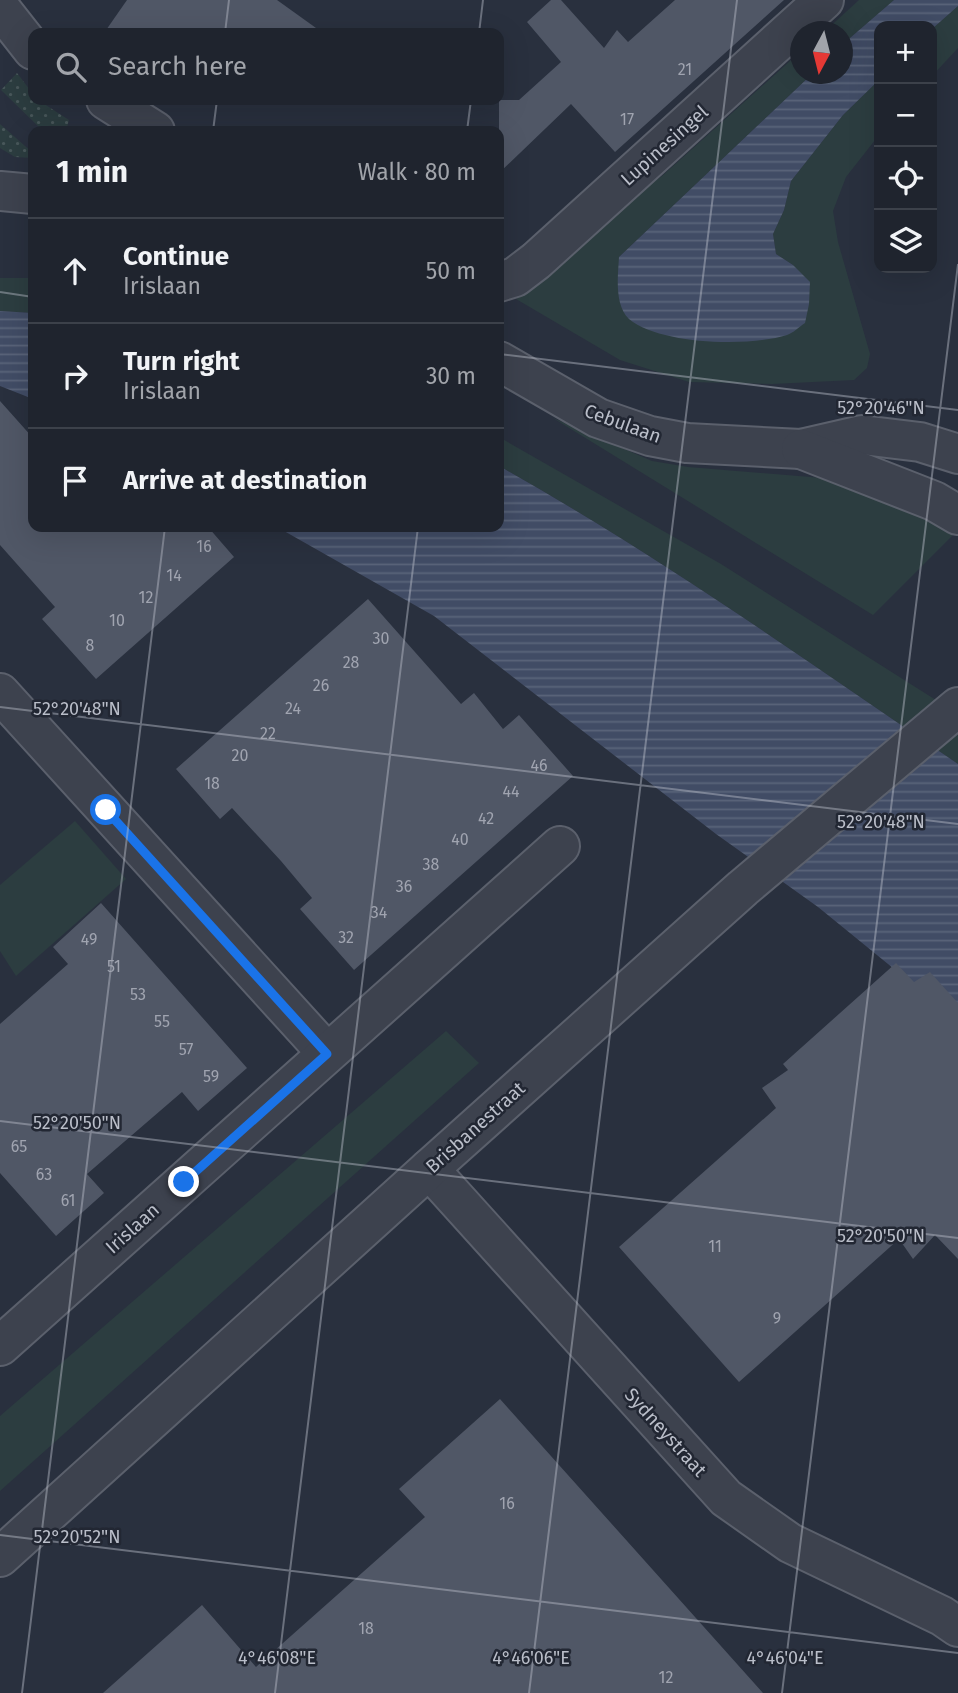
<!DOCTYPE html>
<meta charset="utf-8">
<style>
body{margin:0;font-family:"Fira Sans",sans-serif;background:#272c36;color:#f1f3f6}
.controls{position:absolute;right:21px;top:21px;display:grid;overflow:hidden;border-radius:14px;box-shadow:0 7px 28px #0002}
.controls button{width:63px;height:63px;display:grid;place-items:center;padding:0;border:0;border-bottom:2px solid #3c414a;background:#1f242e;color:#f1f3f6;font:35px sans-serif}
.compass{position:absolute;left:790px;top:21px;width:63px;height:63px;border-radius:50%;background:#1f242e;box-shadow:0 7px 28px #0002;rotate:187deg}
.stop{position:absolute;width:21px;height:21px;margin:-16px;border:5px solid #1a73e8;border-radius:50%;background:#fff}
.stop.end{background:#1a73e8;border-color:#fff;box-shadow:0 2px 7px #0008}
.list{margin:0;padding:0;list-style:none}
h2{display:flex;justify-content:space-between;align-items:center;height:91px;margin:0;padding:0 28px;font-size:30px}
h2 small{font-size:23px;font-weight:400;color:#a1a4aa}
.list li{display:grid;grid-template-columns:46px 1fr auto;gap:21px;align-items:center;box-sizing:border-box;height:105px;padding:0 28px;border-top:2px solid #3c414a}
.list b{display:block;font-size:26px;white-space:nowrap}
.list p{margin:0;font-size:23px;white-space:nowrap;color:#a1a4aa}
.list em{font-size:23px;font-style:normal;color:#a1a4aa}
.icon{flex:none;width:38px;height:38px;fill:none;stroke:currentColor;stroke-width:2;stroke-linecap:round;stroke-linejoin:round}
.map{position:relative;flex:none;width:958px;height:1693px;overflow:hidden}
.search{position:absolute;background:#1f242e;box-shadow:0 7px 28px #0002;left:28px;top:28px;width:476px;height:77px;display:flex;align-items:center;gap:18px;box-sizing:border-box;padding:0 24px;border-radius:14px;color:#a1a4aa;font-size:26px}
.panel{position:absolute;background:#1f242e;box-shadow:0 7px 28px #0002;left:28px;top:126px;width:476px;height:406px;border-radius:14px}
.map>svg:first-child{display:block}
.grass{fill:#2c3d40}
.garden{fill:url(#garden-dots)}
.water{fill:url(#water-rules)}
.building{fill:#505766}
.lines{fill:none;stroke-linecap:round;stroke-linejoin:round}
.minor-casing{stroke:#5b606c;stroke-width:42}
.minor{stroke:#3d424e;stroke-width:38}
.route{stroke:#1a73e8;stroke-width:9}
.ticks{fill:none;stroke:#babec9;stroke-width:2;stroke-opacity:0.45}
.labels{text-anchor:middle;stroke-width:5;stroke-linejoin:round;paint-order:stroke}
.number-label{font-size:16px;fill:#a0a4b0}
.street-label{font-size:19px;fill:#babec9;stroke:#222733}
.ticks-label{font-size:18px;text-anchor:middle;fill:#babec9;stroke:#222733;stroke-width:5;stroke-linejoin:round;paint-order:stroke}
</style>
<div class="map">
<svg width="958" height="1693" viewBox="0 0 958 1693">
<defs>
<pattern id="garden-dots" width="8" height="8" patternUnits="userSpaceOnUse" patternTransform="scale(1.75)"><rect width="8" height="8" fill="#2c3d40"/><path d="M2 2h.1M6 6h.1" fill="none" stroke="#48575a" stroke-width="1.8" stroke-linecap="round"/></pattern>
<pattern id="water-rules" width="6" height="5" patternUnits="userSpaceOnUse" patternTransform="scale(1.75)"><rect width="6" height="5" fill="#414c65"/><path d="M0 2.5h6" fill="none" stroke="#5a647a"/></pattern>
</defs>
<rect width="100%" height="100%" fill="#29303e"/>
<g class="grass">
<path d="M 859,0 L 894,0 L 843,44 L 842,32 L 824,32 Z"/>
<path d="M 958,6 L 958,48 L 932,76 L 932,29 Z"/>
<path d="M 800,52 L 800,74 L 812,74 L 619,257 L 793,265 L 776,254 L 773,234 L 784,210 L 791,181 L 843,115 L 879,80 L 879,135 L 846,177 L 833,211 L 838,242 L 870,354 L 867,368 L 854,380 L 772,384 L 689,382 L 620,360 L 516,299 L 607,216 L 662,176 Z"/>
<path d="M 0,278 L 33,278 L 33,313 L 0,311 Z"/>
<path d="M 553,418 L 652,461 L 688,467 L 823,478 L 878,490 L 956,532 L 873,615 Z"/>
<path d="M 499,437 L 721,564 L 958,714 L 958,764 C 807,661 658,555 499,466 Z"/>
<path d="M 75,821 L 126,879 L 16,976 L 0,951 L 0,885 Z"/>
<path d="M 446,1031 L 479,1063 L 0,1491 L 0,1416 Z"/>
</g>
<g class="garden">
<path d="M 17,73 L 33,94 L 33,100 L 38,100 L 69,120 L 66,131 L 43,131 L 1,90 Z"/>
<path d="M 0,124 L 33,153 L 33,158 L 15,157 L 0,148 Z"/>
</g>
<g class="water">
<path d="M 894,0 L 958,0 L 958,6 L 932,29 L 932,26 L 879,26 L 879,80 L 843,115 L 791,181 L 784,210 L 773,234 L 776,254 L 793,265 L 810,282 L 809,304 L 805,323 C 799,327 793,333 787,335 C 749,347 661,345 629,319 C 614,305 618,275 619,257 L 812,74 L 842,74 L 843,44 Z"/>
<path d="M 0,311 L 33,313 L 33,399 L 0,386 Z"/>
<path d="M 499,466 C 658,555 807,661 958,764 L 958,1021 L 818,907 L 716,834 L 434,616 L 277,527 L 499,527 Z"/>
</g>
<g class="building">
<path d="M 127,0 L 277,0 L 323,33 L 104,33 Z"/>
<path d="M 551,0 L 561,0 L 604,48 L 617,30 L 628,42 L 675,0 L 784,0 L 615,152 L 571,104 L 499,173 L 499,100 L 519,100 L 561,62 L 527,22 Z"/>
<path d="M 0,401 L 33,438 L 33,527 L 208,527 L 234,557 L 96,679 L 42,619 L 55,607 L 0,545 Z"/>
<path d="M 368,599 L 461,704 L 474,693 L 503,729 L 519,715 L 573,776 L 354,970 L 300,909 L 312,898 L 281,861 L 232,808 L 220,819 L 176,769 Z"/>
<path d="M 101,903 L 247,1068 L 198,1111 L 182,1092 L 117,1148 L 87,1174 L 104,1193 L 56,1236 L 0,1173 L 0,1024 L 68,964 L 53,947 Z"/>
<path d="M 896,963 L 914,982 L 930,972 L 958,1003 L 958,1259 L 935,1235 L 913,1259 L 899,1239 L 739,1382 L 619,1247 L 776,1108 L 762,1088 L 788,1070 L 783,1064 Z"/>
<path d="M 500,1399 L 763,1693 L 103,1693 L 202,1605 L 256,1667 L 425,1517 L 399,1489 Z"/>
</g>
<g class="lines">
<g class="minor-casing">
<g id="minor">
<path d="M 0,8 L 33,50"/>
<path d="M 106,100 L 155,131"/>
<path d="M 0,191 L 33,194"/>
<path d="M 499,282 L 515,277 L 536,261 L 824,0"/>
<path d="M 499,361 L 598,418 L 650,436 L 687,443 L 801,449 L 862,435 L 920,442 L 958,454"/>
<path d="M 801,449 L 934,501 L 958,515"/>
<path d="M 0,693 L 327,1053"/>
<path d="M 429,1169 L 726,1498 L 790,1543 L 942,1616 L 958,1627"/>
<path d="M 0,1346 L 560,846"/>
<path d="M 0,1557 L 429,1169 L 743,888 L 958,707"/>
</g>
</g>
<use href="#minor" class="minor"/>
</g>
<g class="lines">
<path class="route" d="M 106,810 L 327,1054 L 184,1182"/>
</g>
<path class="ticks" d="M 225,33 L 229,0M 479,33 L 483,0M 213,131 L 217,100M 467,131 L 471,100M 0,292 L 33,297M 499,354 L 958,410M 0,707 L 958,824M 0,1121 L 958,1238M 0,1535 L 958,1653M 22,1693 L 165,527M 275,1693 L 418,527M 529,1693 L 737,0M 782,1693 L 958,264"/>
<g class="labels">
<g class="number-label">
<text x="685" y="75">21</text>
<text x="627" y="125">17</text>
<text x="204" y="552">16</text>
<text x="174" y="581">14</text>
<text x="146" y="603">12</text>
<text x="117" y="626">10</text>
<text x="381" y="644">30</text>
<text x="90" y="651">8</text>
<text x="351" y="668">28</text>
<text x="321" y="691">26</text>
<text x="293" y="714">24</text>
<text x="268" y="739">22</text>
<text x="240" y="761">20</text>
<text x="539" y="771">46</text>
<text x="212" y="789">18</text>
<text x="511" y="797">44</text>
<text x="486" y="824">42</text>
<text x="460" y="845">40</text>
<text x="431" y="870">38</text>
<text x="404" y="892">36</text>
<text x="379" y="918">34</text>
<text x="346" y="943">32</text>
<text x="89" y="945">49</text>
<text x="114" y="972">51</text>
<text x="138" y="1000">53</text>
<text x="162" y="1027">55</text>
<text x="186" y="1055">57</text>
<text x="211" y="1082">59</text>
<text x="19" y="1152">65</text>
<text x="44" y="1180">63</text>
<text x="68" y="1206">61</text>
<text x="715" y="1252">11</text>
<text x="777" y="1324">9</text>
<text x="507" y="1509">16</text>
<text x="366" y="1634">18</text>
<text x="666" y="1683">12</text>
</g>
<g class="street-label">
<text transform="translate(664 145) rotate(-42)" y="7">Lupinesingel</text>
<text transform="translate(623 423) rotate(20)" y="7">Cebulaan</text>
<text transform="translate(475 1127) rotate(-42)" y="7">Brisbanestraat</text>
<text transform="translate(132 1228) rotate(-42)" y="7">Irislaan</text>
<text transform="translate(666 1432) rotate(48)" y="7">Sydneystraat</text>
</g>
</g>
<g class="ticks-label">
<text x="881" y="414">52°20'46"N</text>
<text x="77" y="715">52°20'48"N</text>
<text x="881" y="828">52°20'48"N</text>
<text x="77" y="1129">52°20'50"N</text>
<text x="881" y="1242">52°20'50"N</text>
<text x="77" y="1543">52°20'52"N</text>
<text x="277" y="1664">4°46'08"E</text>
<text x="531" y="1664">4°46'06"E</text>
<text x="785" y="1664">4°46'04"E</text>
</g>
</svg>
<div class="controls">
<button>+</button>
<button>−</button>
<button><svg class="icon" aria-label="locate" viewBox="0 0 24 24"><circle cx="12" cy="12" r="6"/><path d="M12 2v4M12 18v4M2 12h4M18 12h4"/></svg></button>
<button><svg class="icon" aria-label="layers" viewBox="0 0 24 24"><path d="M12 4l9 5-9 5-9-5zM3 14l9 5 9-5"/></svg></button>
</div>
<svg class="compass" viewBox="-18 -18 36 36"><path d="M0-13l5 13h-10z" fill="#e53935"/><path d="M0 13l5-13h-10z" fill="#a1a4aa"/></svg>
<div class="stop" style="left:106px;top:810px"></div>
<div class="stop end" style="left:184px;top:1182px"></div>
<div class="search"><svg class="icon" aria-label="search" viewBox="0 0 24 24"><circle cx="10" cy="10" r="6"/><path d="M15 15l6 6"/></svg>Search here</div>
<section class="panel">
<h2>1 min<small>Walk · 80 m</small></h2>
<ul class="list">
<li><svg class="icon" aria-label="ahead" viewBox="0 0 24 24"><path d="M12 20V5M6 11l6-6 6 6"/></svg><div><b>Continue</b><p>Irislaan</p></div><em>50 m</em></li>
<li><svg class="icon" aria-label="right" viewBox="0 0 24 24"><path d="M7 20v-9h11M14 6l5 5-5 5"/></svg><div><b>Turn right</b><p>Irislaan</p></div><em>30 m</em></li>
<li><svg class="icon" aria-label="arrive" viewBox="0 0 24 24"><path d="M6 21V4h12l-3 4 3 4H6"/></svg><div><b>Arrive at destination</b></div></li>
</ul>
</section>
</div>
